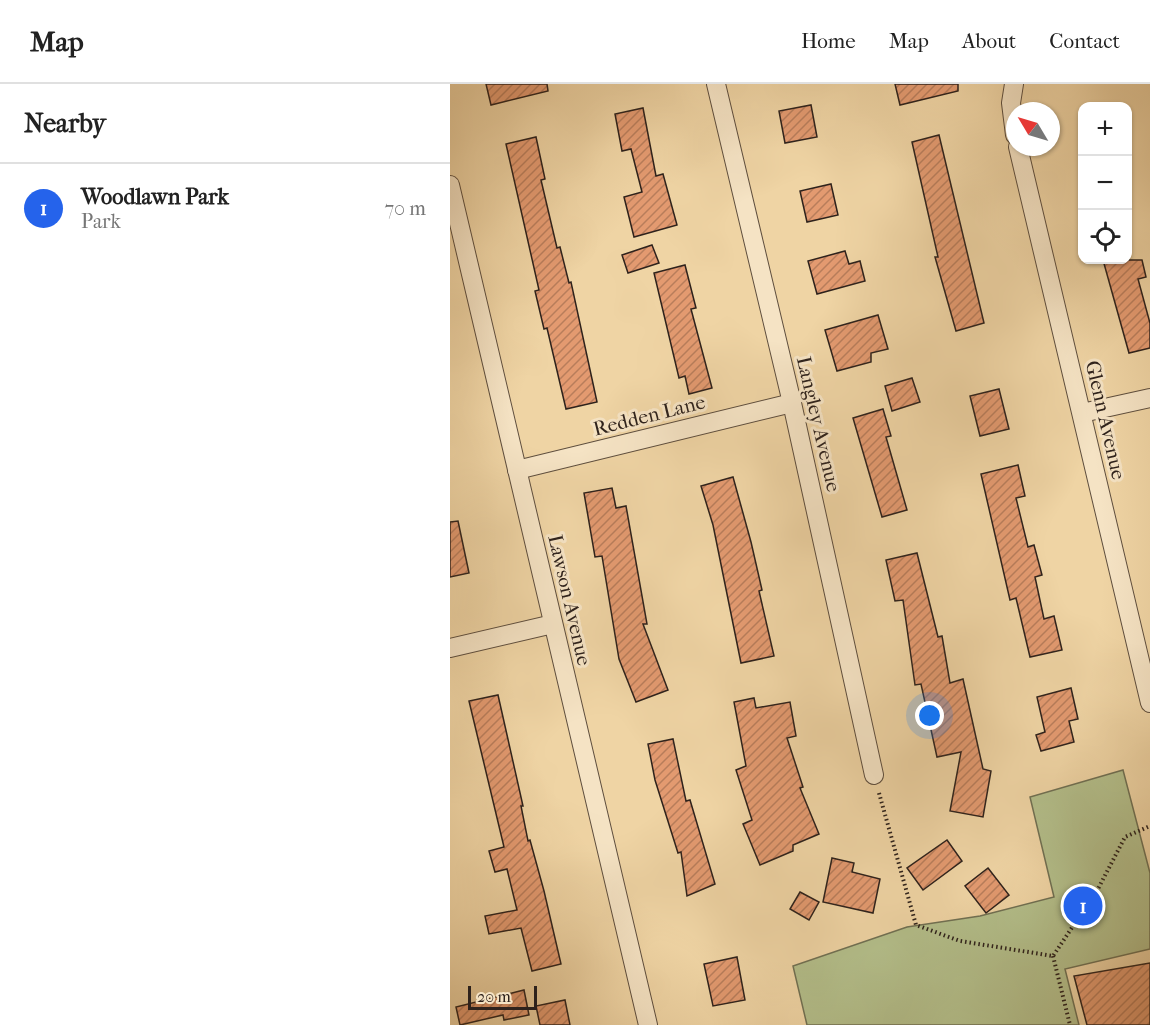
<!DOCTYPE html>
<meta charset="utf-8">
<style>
body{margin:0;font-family:"IM FELL French Canon",serif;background:#f6f6f6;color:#222}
.controls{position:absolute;right:18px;top:18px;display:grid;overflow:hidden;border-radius:12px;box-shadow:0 2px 4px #0004}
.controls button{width:54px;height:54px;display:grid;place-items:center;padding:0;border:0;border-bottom:2px solid #e0e0e0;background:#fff;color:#222;font:30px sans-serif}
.compass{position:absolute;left:556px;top:18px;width:54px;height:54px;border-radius:50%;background:#fff;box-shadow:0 2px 4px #0004;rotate:308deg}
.scale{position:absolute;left:18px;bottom:15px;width:69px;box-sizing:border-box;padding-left:6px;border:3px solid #2e221c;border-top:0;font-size:16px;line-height:21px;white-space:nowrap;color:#2e221c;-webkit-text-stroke:4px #f5e3c4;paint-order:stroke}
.you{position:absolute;left:480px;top:632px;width:21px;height:21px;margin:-15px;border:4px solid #fff;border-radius:50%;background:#1a73e8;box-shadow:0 0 0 9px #1a73e833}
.badge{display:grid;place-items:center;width:39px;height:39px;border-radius:50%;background:#2563eb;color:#fff;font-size:20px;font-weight:700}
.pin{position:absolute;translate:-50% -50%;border:3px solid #fff;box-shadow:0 2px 6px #0006}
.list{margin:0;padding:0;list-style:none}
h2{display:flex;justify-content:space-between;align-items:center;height:78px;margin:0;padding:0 24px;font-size:26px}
h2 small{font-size:20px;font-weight:400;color:#767676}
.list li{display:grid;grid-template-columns:39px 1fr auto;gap:18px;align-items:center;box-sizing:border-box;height:90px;padding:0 24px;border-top:2px solid #e0e0e0}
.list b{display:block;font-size:22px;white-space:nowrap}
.list p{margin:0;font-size:20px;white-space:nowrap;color:#767676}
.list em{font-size:20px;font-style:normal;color:#767676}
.icon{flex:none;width:33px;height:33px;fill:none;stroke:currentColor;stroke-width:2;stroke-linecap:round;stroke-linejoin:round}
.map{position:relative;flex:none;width:700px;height:941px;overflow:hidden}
header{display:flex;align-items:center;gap:36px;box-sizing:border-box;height:84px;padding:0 30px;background:#fff;border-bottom:2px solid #e0e0e0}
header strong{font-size:28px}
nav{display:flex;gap:33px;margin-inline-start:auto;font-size:21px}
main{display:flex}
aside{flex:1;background:#fff}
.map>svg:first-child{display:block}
.park{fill:#b3be8a;stroke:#707053;stroke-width:1.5}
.building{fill:url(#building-hatch);stroke:#2e221c;stroke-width:1.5}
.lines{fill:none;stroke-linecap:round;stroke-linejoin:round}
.minor-casing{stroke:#5e4e3e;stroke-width:20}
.path{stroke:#2e221c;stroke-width:4;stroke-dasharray:1.5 3;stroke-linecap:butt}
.minor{stroke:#f5e3c4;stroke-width:18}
.labels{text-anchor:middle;stroke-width:6;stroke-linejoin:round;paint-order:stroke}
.street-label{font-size:20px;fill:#2e221c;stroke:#f5e3c4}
</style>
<header>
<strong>Map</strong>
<nav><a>Home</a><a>Map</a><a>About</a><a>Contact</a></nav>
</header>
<main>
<aside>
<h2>Nearby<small></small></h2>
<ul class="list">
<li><span class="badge">1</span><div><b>Woodlawn Park</b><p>Park</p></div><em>70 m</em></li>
</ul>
</aside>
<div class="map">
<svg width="700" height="941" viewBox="0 0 700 941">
<defs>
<pattern id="building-hatch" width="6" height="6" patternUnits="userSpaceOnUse" patternTransform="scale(1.5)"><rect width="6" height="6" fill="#e39a70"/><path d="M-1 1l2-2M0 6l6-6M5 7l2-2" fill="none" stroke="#b87d5b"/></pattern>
</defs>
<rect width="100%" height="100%" fill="#efd4a4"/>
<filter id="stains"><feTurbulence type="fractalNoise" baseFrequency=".00333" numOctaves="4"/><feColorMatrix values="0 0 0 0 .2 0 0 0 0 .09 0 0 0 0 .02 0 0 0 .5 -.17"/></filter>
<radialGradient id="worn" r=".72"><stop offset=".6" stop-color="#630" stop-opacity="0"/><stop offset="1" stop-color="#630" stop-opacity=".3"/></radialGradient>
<path class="park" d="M 673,686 L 700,789 L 700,865 L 615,885 L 629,941 L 357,941 L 343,882 L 457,843 L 530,832 L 604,813 L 580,713 Z"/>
<g class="building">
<path d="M 36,0 L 97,0 L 98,7 L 41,21 Z"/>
<path d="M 445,0 L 508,0 L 508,7 L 450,21 Z"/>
<path d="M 361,21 L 367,53 L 335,59 L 329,27 Z"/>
<path d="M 193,24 L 206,92 L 213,90 L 227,141 L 184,153 L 174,113 L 192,108 L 181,65 L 172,67 L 165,30 Z"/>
<path d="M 489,51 L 534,239 L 506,247 L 485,173 L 488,173 L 462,58 Z"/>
<path d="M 86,53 L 95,95 L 91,96 L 107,164 L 110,163 L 119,199 L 121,198 L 147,318 L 116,325 L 97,244 L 94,245 L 85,207 L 89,206 L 56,60 Z"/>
<path d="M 381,100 L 388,131 L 357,138 L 350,107 Z"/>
<path d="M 202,161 L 209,179 L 178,189 L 172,171 Z"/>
<path d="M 395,167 L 399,180 L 410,177 L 415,197 L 367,210 L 358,177 Z"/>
<path d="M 653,176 L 692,176 L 696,193 L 688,195 L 700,239 L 700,264 L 679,269 Z"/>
<path d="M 235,181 L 246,224 L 241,225 L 262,304 L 239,310 L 235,292 L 229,294 L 204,189 Z"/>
<path d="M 428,231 L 438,265 L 421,269 L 421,278 L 387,287 L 375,246 Z"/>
<path d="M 462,294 L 470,318 L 442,327 L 435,302 Z"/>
<path d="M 549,305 L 559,345 L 530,352 L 520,312 Z"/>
<path d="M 433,325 L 441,352 L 436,353 L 457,426 L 432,433 L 403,334 Z"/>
<path d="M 568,381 L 575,412 L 566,414 L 578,463 L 584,461 L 592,491 L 585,493 L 594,535 L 604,532 L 612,566 L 580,573 L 566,514 L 560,516 L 531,390 Z"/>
<path d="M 283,393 L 301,458 L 312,506 L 309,507 L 324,572 L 291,579 L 263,441 L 251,402 Z"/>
<path d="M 162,404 L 166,424 L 176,422 L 197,540 L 193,540 L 218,606 L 186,618 L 169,575 L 152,472 L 145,473 L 134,409 Z"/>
<path d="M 8,437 L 19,489 L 0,493 L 0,438 Z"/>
<path d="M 467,469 L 488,553 L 492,552 L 500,599 L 513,595 L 533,685 L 541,687 L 533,733 L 500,727 L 511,668 L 487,673 L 471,600 L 465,601 L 453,516 L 445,517 L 436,476 Z"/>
<path d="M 621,604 L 628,635 L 619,637 L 624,658 L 591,667 L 586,651 L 595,648 L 587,613 Z"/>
<path d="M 48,611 L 73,722 L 71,722 L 78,757 L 80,756 L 94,807 L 111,880 L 82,887 L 71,844 L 39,850 L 35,832 L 67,826 L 57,785 L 45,788 L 39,767 L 54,763 L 19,617 Z"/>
<path d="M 304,614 L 306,624 L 340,618 L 346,652 L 337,654 L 353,703 L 350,704 L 369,750 L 343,761 L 343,767 L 310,781 L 293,740 L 302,736 L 286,686 L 296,682 L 284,618 Z"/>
<path d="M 223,655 L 236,717 L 240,716 L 265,800 L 237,812 L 231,768 L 228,769 L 205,696 L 198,660 Z"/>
<path d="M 497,756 L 512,777 L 473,806 L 457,784 Z"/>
<path d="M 382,774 L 404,779 L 402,788 L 430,795 L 423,829 L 373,818 Z"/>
<path d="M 538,784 L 559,811 L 536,829 L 515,802 Z"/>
<path d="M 350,808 L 369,818 L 359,836 L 340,825 Z"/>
<path d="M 287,873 L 295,916 L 263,922 L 254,880 Z"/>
<path d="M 700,879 L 700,941 L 637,941 L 624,892 Z"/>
<path d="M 74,906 L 79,931 L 54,936 L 53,931 L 10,941 L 6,923 Z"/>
<path d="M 115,916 L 120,941 L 90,941 L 86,922 Z"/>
</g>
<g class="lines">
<g class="minor-casing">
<g id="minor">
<path d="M 266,0 L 342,319 L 424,691"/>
<path d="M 564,0 L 561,19 L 565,51"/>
<path d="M 568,63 L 700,619"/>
<path d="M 0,101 L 198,941"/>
<path d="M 632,329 L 700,314"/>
<path d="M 67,386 L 342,319"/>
<path d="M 0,564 L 103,540"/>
</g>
</g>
<g class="path">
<path d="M 429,709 L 466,841 L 510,857 L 603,872 L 649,803 L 675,753 L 700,742"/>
<path d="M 603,872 L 620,941"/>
</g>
<use href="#minor" class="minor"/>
</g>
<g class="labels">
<g class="street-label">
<text transform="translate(199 331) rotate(-14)" y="7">Redden Lane</text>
<text transform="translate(656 336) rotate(77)" y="7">Glenn Avenue</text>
<text transform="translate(369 340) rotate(77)" y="7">Langley Avenue</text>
<text transform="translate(120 516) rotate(77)" y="7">Lawson Avenue</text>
</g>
</g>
<rect width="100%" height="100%" filter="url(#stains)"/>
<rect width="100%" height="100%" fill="url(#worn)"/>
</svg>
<div class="controls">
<button>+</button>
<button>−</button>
<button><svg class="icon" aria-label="locate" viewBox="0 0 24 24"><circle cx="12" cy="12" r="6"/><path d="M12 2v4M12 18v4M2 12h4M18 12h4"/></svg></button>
</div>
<svg class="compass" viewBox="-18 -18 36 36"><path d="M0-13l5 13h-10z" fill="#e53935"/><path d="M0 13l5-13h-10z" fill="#767676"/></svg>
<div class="scale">20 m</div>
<div class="you"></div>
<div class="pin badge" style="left:633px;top:822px">1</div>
</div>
</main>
